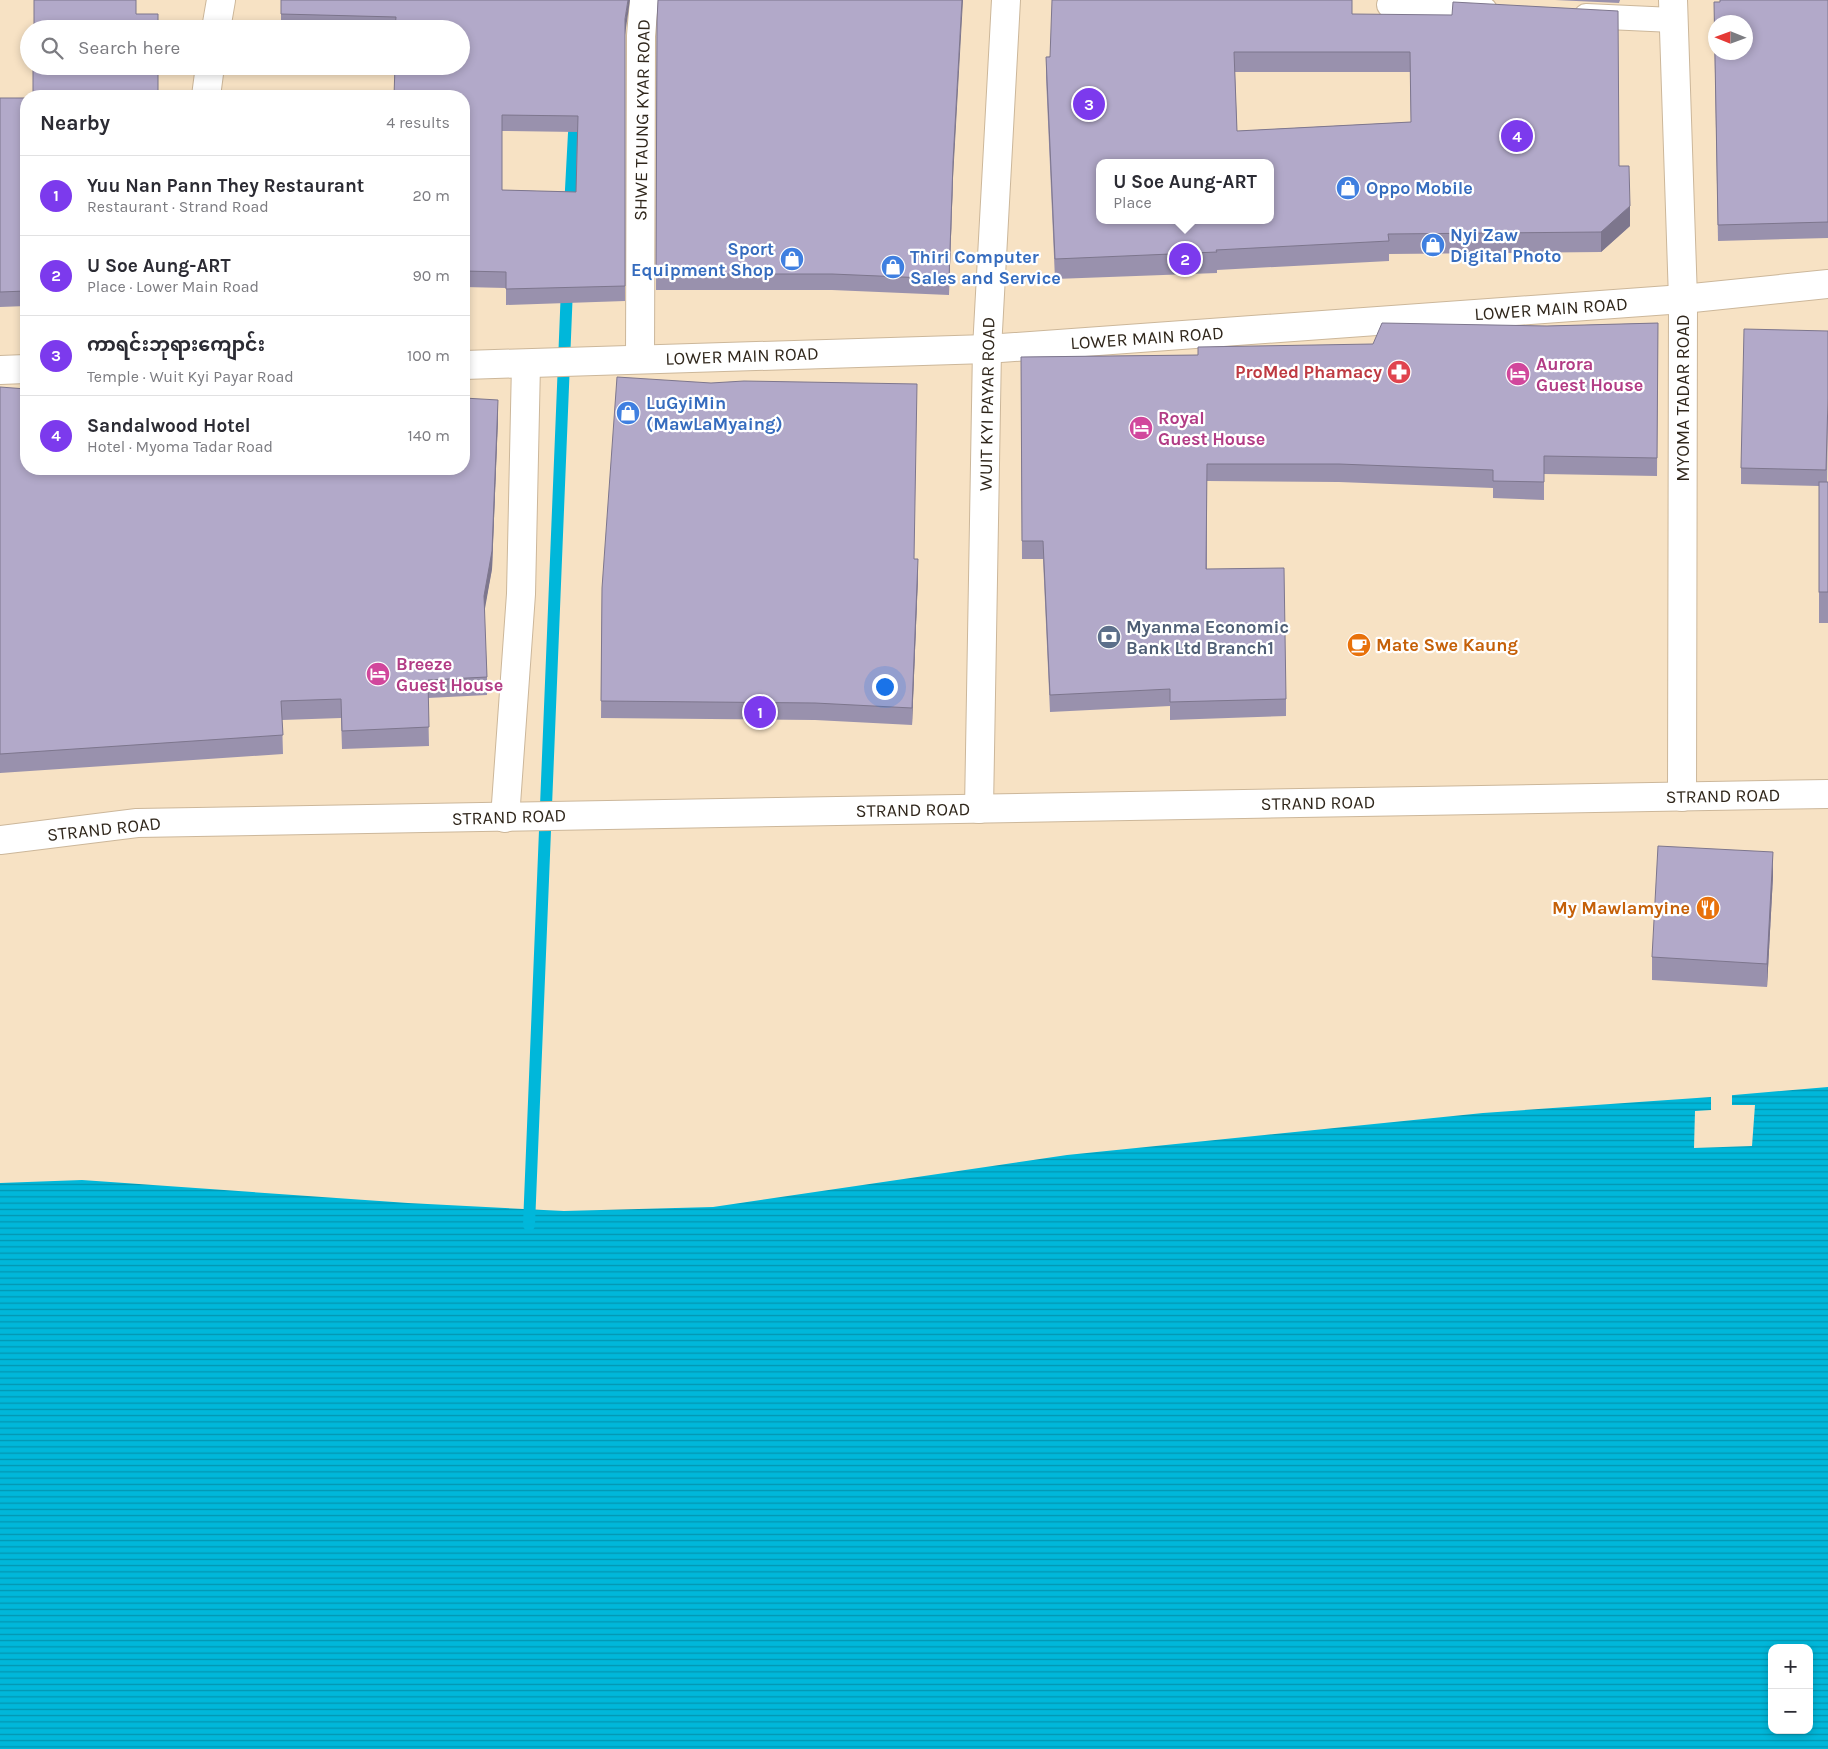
<!DOCTYPE html>
<meta charset="utf-8">
<style>
body{margin:0;font-family:Karla,"Noto Sans Myanmar",sans-serif;background:#f7f7f7;color:#2b2b33}
.controls{position:absolute;right:15px;bottom:15px;display:grid;overflow:hidden;border-radius:10px;box-shadow:0 2px 8px #0003}
.controls button{width:45px;height:45px;display:grid;place-items:center;padding:0;border:0;border-bottom:1px solid #e1e1e2;background:#fff;color:#2b2b33;font:25px sans-serif}
.compass{position:absolute;left:1708px;top:15px;width:45px;height:45px;border-radius:50%;background:#fff;box-shadow:0 2px 8px #0003;rotate:271deg}
.you{position:absolute;left:884px;top:686px;width:18px;height:18px;margin:-12px;border:4px solid #fff;border-radius:50%;background:#1a73e8;box-shadow:0 0 0 8px #1a73e833}
.badge{display:grid;place-items:center;width:32px;height:32px;border-radius:50%;background:#7c3aed;color:#fff;font-size:16px;font-weight:700}
.pin{position:absolute;translate:-50% -50%;border:2px solid #fff;box-shadow:0 1px 5px #0006}
.popup{position:absolute;left:1096px;top:159px;width:178px;height:65px;box-sizing:border-box;display:grid;place-content:center;border-radius:10px;background:#fff;filter:drop-shadow(0 1px 4px #0005);font-size:16px;white-space:nowrap;color:#7c7c81}
.popup b{font-size:19px;color:#2b2b33}
.popup::after{content:'';position:absolute;left:50%;top:100%;margin-left:-10px;border:10px solid transparent;border-top-color:#fff}
.list{margin:0;padding:0;list-style:none}
h2{display:flex;justify-content:space-between;align-items:center;height:65px;margin:0;padding:0 20px;font-size:21px}
h2 small{font-size:16px;font-weight:400;color:#7c7c81}
.list li{display:grid;grid-template-columns:32px 1fr auto;gap:15px;align-items:center;box-sizing:border-box;height:80px;padding:0 20px;border-top:1px solid #e1e1e2}
.list b{display:block;font-size:19px;white-space:nowrap}
.list p{margin:0;font-size:16px;white-space:nowrap;color:#7c7c81}
.list em{font-size:16px;font-style:normal;color:#7c7c81}
.icon{flex:none;width:28px;height:28px;fill:none;stroke:currentColor;stroke-width:2;stroke-linecap:round;stroke-linejoin:round}
.map{position:relative;flex:none;width:1828px;height:1749px;overflow:hidden}
.search{position:absolute;background:#fff;box-shadow:0 2px 8px #0003;left:20px;top:20px;width:450px;height:55px;display:flex;align-items:center;gap:12px;box-sizing:border-box;padding:0 18px;border-radius:28px;color:#7c7c81;font-size:19px}
.panel{position:absolute;background:#fff;box-shadow:0 2px 8px #0003;left:20px;top:90px;width:450px;height:385px;border-radius:20px}
.map>svg:first-child{display:block}
.water{fill:url(#water-rules);fill-rule:evenodd}
.pier{fill:#f7e2c4}
.lines{fill:none;stroke-linecap:round;stroke-linejoin:round}
.stream{stroke:#00b7da;stroke-width:12}
.lane-casing{stroke:#ccb79a;stroke-width:26}
.street-casing{stroke:#ccb79a;stroke-width:30}
.secondary-casing{stroke:#ccb79a;stroke-width:30}
.lane{stroke:#fff;stroke-width:24}
.street{stroke:#fff;stroke-width:28}
.secondary{stroke:#fff;stroke-width:28}
.wall{fill:#9991ad;fill-rule:evenodd}
.shaded-wall{fill:#7d768d}
.building{fill:#b2a9c9;stroke:#7d768d;fill-rule:evenodd}
.labels{text-anchor:middle;stroke-width:4.5;stroke-linejoin:round;paint-order:stroke}
.street-label{font-size:18px;fill:#30271c;stroke:#fff}
.shop-label{font-size:18px;font-weight:bold;fill:#366cbe;stroke:#fff;text-anchor:start}
.hotel-label{font-size:18px;font-weight:bold;fill:#b23c85;stroke:#fff;text-anchor:start}
.health-label{font-size:18px;font-weight:bold;fill:#be3a42;stroke:#fff;text-anchor:end}
.service-label{font-size:18px;font-weight:bold;fill:#4e5e75;stroke:#fff;text-anchor:start}
.food-label{font-size:18px;font-weight:bold;fill:#c56008;stroke:#fff;text-anchor:start}
</style>
<div class="map">
<svg width="1828" height="1749" viewBox="0 0 1828 1749">
<defs>
<pattern id="water-rules" width="6" height="5" patternUnits="userSpaceOnUse" patternTransform="scale(1.25)"><rect width="6" height="5" fill="#00b7da"/><path d="M0 2.5h6" fill="none" stroke="#0395b0"/></pattern>
</defs>
<rect width="100%" height="100%" fill="#f7e2c4"/>
<path class="water" d="M 1828,1087 L 1828,1749 L 0,1749 L 0,1183 L 82,1180 L 408,1203 L 564,1211 L 713,1207 L 1067,1155 L 1483,1113 L 1711,1097 ZM 1772,1648 L 1809,1648 L 1809,1730 L 1772,1730 Z"/>
<path class="pier" d="M 1732,1093 L 1732,1105 L 1755,1105 L 1752,1146 L 1694,1148 L 1695,1111 L 1711,1110 L 1711,1095 Z"/>
<g class="lines">
<g class="stream">
<path d="M 570,208 L 574,133"/>
<path d="M 529,1225 L 567,288"/>
</g>
<g class="lane-casing">
<g id="lane">
<path d="M 1389,5 L 1485,10"/>
<path d="M 1586,16 L 1673,20"/>
</g>
</g>
<g class="street-casing">
<g id="street">
<path d="M 1673,0 L 1683,299 L 1682,797"/>
<path d="M 216,29 L 221,0"/>
<path d="M 206,96 L 210,66"/>
<path d="M 640,359 L 641,36 L 644,0"/>
<path d="M 505,818 L 521,594 L 526,364"/>
</g>
</g>
<g class="secondary-casing">
<g id="secondary">
<path d="M 464,365 L 987,349 L 1683,299 L 1828,284"/>
<path d="M 0,370 L 26,369"/>
<path d="M 979,809 L 987,349 L 1006,0"/>
<path d="M 0,840 L 137,823 L 1828,794"/>
</g>
</g>
<use href="#lane" class="lane"/>
<use href="#street" class="street"/>
<use href="#secondary" class="secondary"/>
</g>
<g class="wall">
<path d="M 281,0 L 625,35 L 625,301 L 506,305 L 506,288 L 464,287 L 464,96 L 461,29 L 281,29 ZM 502,131 L 577,132 L 576,192 L 502,190 Z"/>
<path d="M 1555,0 L 1620,0 L 1619,3 Z"/>
<path d="M 1828,0 L 1828,238 L 1718,241 L 1714,18 Z"/>
<path d="M 1353,14 L 1619,166 L 1630,226 L 1601,252 L 1389,254 L 1389,261 L 1217,270 L 1217,273 L 1055,279 L 1046,77 L 1046,57 ZM 1235,72 L 1410,72 L 1411,122 L 1237,131 Z"/>
<path d="M 657,21 L 953,178 L 949,295 L 832,290 L 656,290 Z"/>
<path d="M 0,98 L 26,98 L 26,306 L 0,307 Z"/>
<path d="M 1658,323 L 1657,476 L 1544,474 L 1544,500 L 1493,498 L 1493,488 L 1339,482 L 1207,481 L 1207,569 L 1286,699 L 1286,716 L 1170,720 L 1170,706 L 1050,712 L 1043,559 L 1022,559 L 1021,357 L 1198,355 L 1373,344 L 1547,326 Z"/>
<path d="M 0,387 L 26,469 L 498,418 L 492,569 L 484,610 L 487,677 L 487,695 L 428,698 L 429,746 L 342,749 L 341,718 L 282,720 L 283,754 L 0,773 Z"/>
<path d="M 1828,415 L 1827,482 L 1828,482 L 1828,623 L 1819,623 L 1819,486 L 1741,484 L 1741,468 Z"/>
<path d="M 914,559 L 918,576 L 912,725 L 815,720 L 601,718 L 602,588 Z"/>
<path d="M 1773,876 L 1767,987 L 1652,980 L 1652,957 Z"/>
</g>
<g class="shaded-wall">
<path d="M 628,0 L 630,0 L 625,35 L 625,301 L 625,19 Z"/>
<path d="M 962,0 L 963,0 L 953,178 L 949,295 L 953,162 Z"/>
<path d="M 1630,206 L 1630,226 L 1601,252 L 1601,232 Z"/>
<path d="M 498,400 L 498,418 L 492,569 L 484,614 L 484,596 Z"/>
<path d="M 918,559 L 918,576 L 912,725 L 912,708 Z"/>
<path d="M 1773,852 L 1773,876 L 1767,987 L 1767,964 Z"/>
</g>
<g class="building">
<path d="M 34,0 L 136,0 L 136,14 L 158,14 L 158,29 L 34,29 Z"/>
<path d="M 281,0 L 628,0 L 625,19 L 625,286 L 506,289 L 506,272 L 464,271 L 464,96 L 394,96 L 395,66 L 461,66 L 461,29 L 395,29 L 396,17 L 281,14 ZM 502,115 L 578,116 L 576,192 L 502,190 Z"/>
<path d="M 658,0 L 962,0 L 953,162 L 949,279 L 832,274 L 656,274 L 657,21 Z"/>
<path d="M 1052,0 L 1352,0 L 1352,14 L 1452,15 L 1453,2 L 1618,11 L 1619,166 L 1629,166 L 1630,206 L 1601,232 L 1388,234 L 1389,241 L 1216,250 L 1217,252 L 1055,259 L 1046,57 L 1050,57 ZM 1234,52 L 1410,52 L 1411,122 L 1237,131 ZM 1100,163 L 1270,163 L 1270,220 L 1100,220 Z"/>
<path d="M 1720,0 L 1828,0 L 1828,222 L 1718,225 L 1714,2 L 1720,2 ZM 1716,22 L 1746,22 L 1746,52 L 1716,52 Z"/>
<rect x="33" y="66" width="125" height="30"/>
<path d="M 0,98 L 26,98 L 26,291 L 0,292 Z"/>
<path d="M 1382,323 L 1547,326 L 1658,323 L 1657,458 L 1544,456 L 1544,482 L 1493,481 L 1493,470 L 1339,464 L 1207,464 L 1206,569 L 1284,568 L 1286,699 L 1170,702 L 1170,689 L 1050,695 L 1043,541 L 1022,541 L 1021,357 L 1198,355 L 1198,347 L 1373,344 Z"/>
<path d="M 1744,329 L 1828,331 L 1828,399 L 1826,470 L 1741,468 Z"/>
<path d="M 617,377 L 711,383 L 744,381 L 917,384 L 914,559 L 918,559 L 912,708 L 815,703 L 601,701 L 602,588 Z"/>
<path d="M 0,387 L 26,389 L 26,469 L 464,469 L 464,398 L 498,400 L 492,551 L 484,596 L 487,677 L 428,680 L 429,727 L 342,731 L 341,699 L 281,701 L 283,735 L 0,754 Z"/>
<rect x="1819" y="482" width="9" height="110"/>
<path d="M 1658,846 L 1773,852 L 1767,964 L 1652,957 Z"/>
</g>
<defs>
<g id="shop-disc" transform="scale(1.25)"><circle r="9.5" fill="#3f7fe0" stroke="#fff"/><path d="M-5-2.5h2.3a2.7 3.5 0 0 1 5.4 0H5L5.5 6h-11ZM-1.5-2.5h3a1.5 2.3 0 0 0-3 0Z" fill="#fff"/></g>
<g id="pharmacy-disc" transform="scale(1.25)"><circle r="9.5" fill="#e0444e" stroke="#fff"/><path d="M-2-6h4v4h4v4h-4v4h-4v-4h-4v-4h4Z" fill="#fff"/></g>
<g id="hotel-disc" transform="scale(1.25)"><circle r="9.5" fill="#d1479c" stroke="#fff"/><path d="M-6-4.5h1.5V1H6V5H4.5V3h-9V5H-6ZM-4 0a1.8 1.8 0 1 1 3.6 0ZM.5 0V-2.5h3Q6-2.5 6 0Z" fill="#fff"/></g>
<g id="bank-disc" transform="scale(1.25)"><circle r="9.5" fill="#5c6f8a" stroke="#fff"/><path d="M-6-4H6V4H-6ZM0-2.3a2.3 2.3 0 1 0 0 4.6a2.3 2.3 0 1 0 0-4.6Z" fill="#fff"/></g>
<g id="cafe-disc" transform="scale(1.25)"><circle r="9.5" fill="#e8710a" stroke="#fff"/><path d="M-5.5-4.5H6V0H3Q3 3.5 0 3.5H-2.5Q-5.5 3.5-5.5 0ZM3-3.2v2h1.7v-2ZM-6 4.5H4V6H-6Z" fill="#fff"/></g>
<g id="restaurant-disc" transform="scale(1.25)"><circle r="9.5" fill="#e8710a" stroke="#fff"/><path d="M-5-6h1v4h1v-4h1v4h1v-4h1v5L-1.5 .5V6h-2V.5L-5-1ZM5-6V6H3V1.5H1.5Q1.5-4 5-6Z" fill="#fff"/></g>
</defs>
<g fill-rule="evenodd">
<use href="#shop-disc" x="1348" y="188"/>
<use href="#shop-disc" x="1433" y="245"/>
<use href="#shop-disc" x="792" y="259"/>
<use href="#shop-disc" x="893" y="267"/>
<use href="#pharmacy-disc" x="1399" y="372"/>
<use href="#hotel-disc" x="1518" y="374"/>
<use href="#shop-disc" x="628" y="413"/>
<use href="#hotel-disc" x="1141" y="428"/>
<use href="#bank-disc" x="1109" y="637"/>
<use href="#cafe-disc" x="1359" y="645"/>
<use href="#hotel-disc" x="378" y="674"/>
<use href="#restaurant-disc" x="1708" y="908"/>
</g>
<g class="labels">
<g class="street-label">
<text transform="translate(642 120) rotate(-89)" y="6">SHWE TAUNG KYAR ROAD</text>
<text transform="translate(1551 309) rotate(-4)" y="6">LOWER MAIN ROAD</text>
<text transform="translate(1147 338) rotate(-4)" y="6">LOWER MAIN ROAD</text>
<text transform="translate(742 356) rotate(-2)" y="6">LOWER MAIN ROAD</text>
<text transform="translate(1683 398) rotate(-90)" y="6">MYOMA TADAR ROAD</text>
<text transform="translate(987 404) rotate(-89)" y="6">WUIT KYI PAYAR ROAD</text>
<text transform="translate(1723 796) rotate(-1)" y="6">STRAND ROAD</text>
<text transform="translate(1318 803) rotate(-1)" y="6">STRAND ROAD</text>
<text transform="translate(913 810) rotate(-1)" y="6">STRAND ROAD</text>
<text transform="translate(509 817) rotate(-2)" y="6">STRAND ROAD</text>
<text transform="translate(104 829) rotate(-6)" y="6">STRAND ROAD</text>
</g>
<g class="shop-label">
<text x="1366" y="194">Oppo Mobile</text>
<text x="1450" y="241">Nyi Zaw<tspan x="1450" dy="21">Digital Photo</tspan></text>
<text x="774" y="255" text-anchor="end">Sport<tspan x="774" dy="21">Equipment Shop</tspan></text>
<text x="910" y="263">Thiri Computer<tspan x="910" dy="21">Sales and Service</tspan></text>
<text x="646" y="409">LuGyiMin<tspan x="646" dy="21">(MawLaMyaing)</tspan></text>
</g>
<g class="hotel-label">
<text x="1536" y="370">Aurora<tspan x="1536" dy="21">Guest House</tspan></text>
<text x="1158" y="424">Royal<tspan x="1158" dy="21">Guest House</tspan></text>
<text x="396" y="670">Breeze<tspan x="396" dy="21">Guest House</tspan></text>
</g>
<g class="health-label">
<text x="1382" y="378">ProMed Phamacy</text>
</g>
<g class="service-label">
<text x="1126" y="633">Myanma Economic<tspan x="1126" dy="21">Bank Ltd Branch1</tspan></text>
</g>
<g class="food-label">
<text x="1376" y="651">Mate Swe Kaung</text>
<text x="1690" y="914" text-anchor="end">My Mawlamyine</text>
</g>
</g>
</svg>
<div class="controls">
<button>+</button>
<button>−</button>
</div>
<svg class="compass" viewBox="-18 -18 36 36"><path d="M0-13l5 13h-10z" fill="#e53935"/><path d="M0 13l5-13h-10z" fill="#7c7c81"/></svg>
<div class="you"></div>
<div class="pin badge" style="left:760px;top:712px">1</div>
<div class="pin badge" style="left:1185px;top:259px">2</div>
<div class="popup"><b>U Soe Aung-ART</b>Place</div>
<div class="pin badge" style="left:1089px;top:104px">3</div>
<div class="pin badge" style="left:1517px;top:136px">4</div>
<div class="search"><svg class="icon" aria-label="search" viewBox="0 0 24 24"><circle cx="10" cy="10" r="6"/><path d="M15 15l6 6"/></svg>Search here</div>
<section class="panel">
<h2>Nearby<small>4 results</small></h2>
<ul class="list">
<li><span class="badge">1</span><div><b>Yuu Nan Pann They Restaurant</b><p>Restaurant · Strand Road</p></div><em>20 m</em></li>
<li><span class="badge">2</span><div><b>U Soe Aung-ART</b><p>Place · Lower Main Road</p></div><em>90 m</em></li>
<li><span class="badge">3</span><div><b>ကာရင်းဘုရားကျောင်း</b><p>Temple · Wuit Kyi Payar Road</p></div><em>100 m</em></li>
<li><span class="badge">4</span><div><b>Sandalwood Hotel</b><p>Hotel · Myoma Tadar Road</p></div><em>140 m</em></li>
</ul>
</section>
</div>
